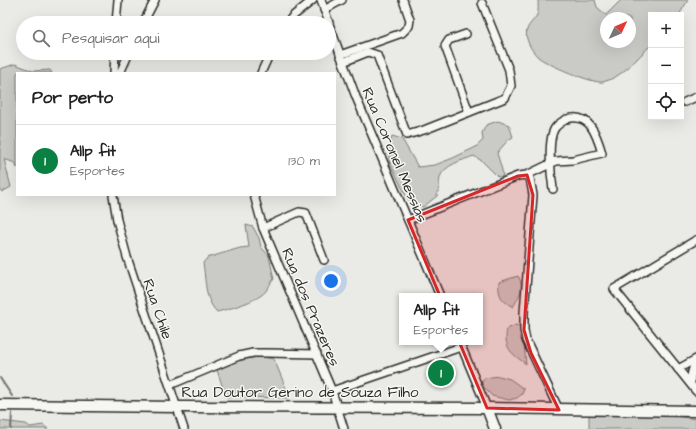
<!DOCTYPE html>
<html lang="pt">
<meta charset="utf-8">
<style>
body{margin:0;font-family:"Architects Daughter",sans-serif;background:#f6f6f6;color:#222}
.controls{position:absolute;right:12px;top:12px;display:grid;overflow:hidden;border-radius:0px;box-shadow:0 4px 16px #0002}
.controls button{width:36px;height:36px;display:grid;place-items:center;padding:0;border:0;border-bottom:1px solid #e0e0e0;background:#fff;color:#222;font:20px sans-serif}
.compass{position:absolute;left:600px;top:12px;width:36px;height:36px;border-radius:50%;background:#fff;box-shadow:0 4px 16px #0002;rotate:46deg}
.you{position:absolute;left:331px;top:281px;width:14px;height:14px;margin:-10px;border:3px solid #fff;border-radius:50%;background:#1a73e8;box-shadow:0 0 0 6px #1a73e833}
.badge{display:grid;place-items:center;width:26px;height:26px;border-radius:50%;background:#0b8043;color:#fff;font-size:13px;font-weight:700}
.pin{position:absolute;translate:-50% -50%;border:2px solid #fff;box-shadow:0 1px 4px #0006}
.popup{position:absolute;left:399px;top:293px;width:84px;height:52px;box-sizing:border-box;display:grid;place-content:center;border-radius:0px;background:#fff;filter:drop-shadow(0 1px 3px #0005);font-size:13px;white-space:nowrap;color:#767676}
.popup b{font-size:15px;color:#222}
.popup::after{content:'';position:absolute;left:50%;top:100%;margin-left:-8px;border:8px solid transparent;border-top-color:#fff}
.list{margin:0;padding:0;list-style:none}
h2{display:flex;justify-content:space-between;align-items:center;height:52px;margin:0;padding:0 16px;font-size:17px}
h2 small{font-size:13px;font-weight:400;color:#767676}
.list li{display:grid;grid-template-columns:26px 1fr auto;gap:12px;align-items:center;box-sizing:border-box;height:72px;padding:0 16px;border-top:1px solid #e0e0e0}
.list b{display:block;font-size:15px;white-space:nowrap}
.list p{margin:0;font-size:13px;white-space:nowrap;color:#767676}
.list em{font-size:13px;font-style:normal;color:#767676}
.icon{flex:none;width:22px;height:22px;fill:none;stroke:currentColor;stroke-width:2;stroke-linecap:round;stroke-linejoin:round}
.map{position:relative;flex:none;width:696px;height:429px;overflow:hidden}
.search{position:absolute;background:#fff;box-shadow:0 4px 16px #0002;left:16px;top:16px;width:320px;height:44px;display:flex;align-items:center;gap:10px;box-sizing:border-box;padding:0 14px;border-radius:22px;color:#767676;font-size:15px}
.panel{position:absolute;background:#fff;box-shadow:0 4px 16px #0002;left:16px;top:72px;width:320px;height:124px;border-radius:0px}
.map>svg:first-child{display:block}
.green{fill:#cacac7;stroke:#7a7a79;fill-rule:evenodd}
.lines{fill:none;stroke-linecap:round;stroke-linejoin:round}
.stream{stroke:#727270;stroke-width:2}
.street-casing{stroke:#2b2b2b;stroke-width:10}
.secondary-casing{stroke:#2b2b2b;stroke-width:13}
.street{stroke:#f6f6f2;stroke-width:7}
.secondary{stroke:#f6f6f2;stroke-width:10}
.marked{fill:#d62828;fill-opacity:0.2;stroke:#d62828;stroke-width:3;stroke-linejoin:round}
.labels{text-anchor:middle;stroke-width:3;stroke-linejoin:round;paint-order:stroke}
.street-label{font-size:15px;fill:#2b2b2b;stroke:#f6f6f2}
</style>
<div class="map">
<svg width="696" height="429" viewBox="0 0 696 429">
<rect width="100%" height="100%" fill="#eaeae6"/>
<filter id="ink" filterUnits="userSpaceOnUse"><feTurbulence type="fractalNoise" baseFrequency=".025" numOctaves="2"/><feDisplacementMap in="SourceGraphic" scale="8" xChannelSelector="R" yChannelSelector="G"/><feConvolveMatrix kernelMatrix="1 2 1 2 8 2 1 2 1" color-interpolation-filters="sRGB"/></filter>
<g filter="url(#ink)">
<g class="green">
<path d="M 538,0 L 595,0 L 597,7 L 606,15 L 621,0 L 688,0 L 679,15 L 651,15 L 651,45 C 637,58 623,77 603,82 C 593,84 546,64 538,57 C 533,52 529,46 527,39 C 524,26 532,24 537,15 C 539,11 538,4 538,0 ZM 606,18 L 630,18 L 630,42 L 606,42 Z"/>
<path d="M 15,64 L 33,71 L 50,70 L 52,73 L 17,73 L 17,168 L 15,163 L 4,159 L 11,187 L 2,192 L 0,190 L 0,69 Z"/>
<path d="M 498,121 L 509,125 L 513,137 L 508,140 L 497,153 L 502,170 L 503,176 L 498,177 L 482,161 L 474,156 C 463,160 444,165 440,177 C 439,183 439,190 437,196 L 423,207 L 414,204 L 407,198 L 389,161 L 389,148 L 392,136 L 402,139 L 418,167 L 435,165 L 453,158 L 476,147 L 483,140 L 482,133 L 486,125 Z"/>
<path d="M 246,225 L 253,227 L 259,238 L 261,247 L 269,256 L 274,279 C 270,283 269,288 265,292 C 257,301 229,309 217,312 C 204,299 206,280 203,263 L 207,258 L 240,248 L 249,247 Z"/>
<path d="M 518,276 C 525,287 519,297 513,307 C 501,300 498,296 499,282 Z"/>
<path d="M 516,325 L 520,326 L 524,345 L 526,364 C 512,354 503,348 507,329 Z"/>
<path d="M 262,357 L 274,359 L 290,398 L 226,397 L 217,370 C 233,361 244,358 262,357 Z"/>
<path d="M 499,376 L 510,379 L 524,389 L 522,394 L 517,398 L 509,400 L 492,396 L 481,384 L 484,378 Z"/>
<path d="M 589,413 L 661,414 L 696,419 L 696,429 L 589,429 Z"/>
<path d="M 0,421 L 26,424 L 30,427 L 43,425 L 48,429 L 0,429 Z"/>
</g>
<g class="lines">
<g class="stream">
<path d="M 0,378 L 12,396"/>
<path d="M 11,429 L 12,413"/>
</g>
<g class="street-casing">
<g id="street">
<path d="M 321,0 L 329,23"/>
<path d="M 324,10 L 342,0"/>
<path d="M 116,23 L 118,0"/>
<path d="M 143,23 L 155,0"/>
<path d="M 287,23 L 293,16 L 313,0"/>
<path d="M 329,24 L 356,97 L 440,296"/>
<path d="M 466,34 L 449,40 L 445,46 L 469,112"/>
<path d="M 340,55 L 402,33 L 409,26 L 410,20 L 403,0"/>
<path d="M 343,62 L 368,52 L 377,55 L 407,135 L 424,130 L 505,98 L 511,86 L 509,70 L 482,3"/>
<path d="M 114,73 L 115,53"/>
<path d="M 120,73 L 129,53"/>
<path d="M 261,73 L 270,53"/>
<path d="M 685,102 L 696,97"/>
<path d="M 527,175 L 556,161 L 573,160 L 602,153 C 597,136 590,112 567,119 C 563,121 558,124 555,128 C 547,139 551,176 553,189"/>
<path d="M 113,195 L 117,220 L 127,257 L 184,429"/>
<path d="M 254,195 L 263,228 L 332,391 L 344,429"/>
<path d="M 408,220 L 518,176 L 527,175 L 530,178 L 533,195 L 524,313 L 524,330 L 526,340 L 559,410"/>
<path d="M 263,228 L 299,212 L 306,213 L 324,260"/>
<path d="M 696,240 L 614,289 L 696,391"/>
<path d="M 460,343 L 487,408"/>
<path d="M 678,369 L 696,359"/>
<path d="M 691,384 C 690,375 692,369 696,361"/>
<path d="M 170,385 L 239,356 L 253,353 L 267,353 L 317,354"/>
<path d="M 332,391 L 461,347"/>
</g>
</g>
<g class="secondary-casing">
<g id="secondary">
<path d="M 0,405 L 177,407 L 487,408 L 696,411"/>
<path d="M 487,408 L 495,429"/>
</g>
</g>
<use href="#street" class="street"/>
<use href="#secondary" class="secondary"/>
</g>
</g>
<path class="marked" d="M 527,175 L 533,195 L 524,330 L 531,353 L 559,410 L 487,408 L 408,220 L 518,176 Z"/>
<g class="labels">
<g class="street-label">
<text transform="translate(395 155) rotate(67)" y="5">Rua Coronel Messias</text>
<text transform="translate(311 307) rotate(67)" y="5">Rua dos Prazeres</text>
<text transform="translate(158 309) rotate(71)" y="5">Rua Chile</text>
<text x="300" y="397">Rua Doutor Gerino de Souza Filho</text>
</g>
</g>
</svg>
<div class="controls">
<button>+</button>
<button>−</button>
<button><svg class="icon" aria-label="locate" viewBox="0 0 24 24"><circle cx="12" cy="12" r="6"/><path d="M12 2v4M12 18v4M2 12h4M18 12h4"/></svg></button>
</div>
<svg class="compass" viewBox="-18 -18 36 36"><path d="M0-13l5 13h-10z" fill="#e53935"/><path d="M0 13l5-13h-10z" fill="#767676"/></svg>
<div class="you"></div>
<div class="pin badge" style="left:441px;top:373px">1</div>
<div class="popup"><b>Allp fit</b>Esportes</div>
<div class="search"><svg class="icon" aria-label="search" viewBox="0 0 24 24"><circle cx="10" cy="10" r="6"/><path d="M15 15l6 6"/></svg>Pesquisar aqui</div>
<section class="panel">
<h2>Por perto<small></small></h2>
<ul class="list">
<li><span class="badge">1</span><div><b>Allp fit</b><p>Esportes</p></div><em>130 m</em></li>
</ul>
</section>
</div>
